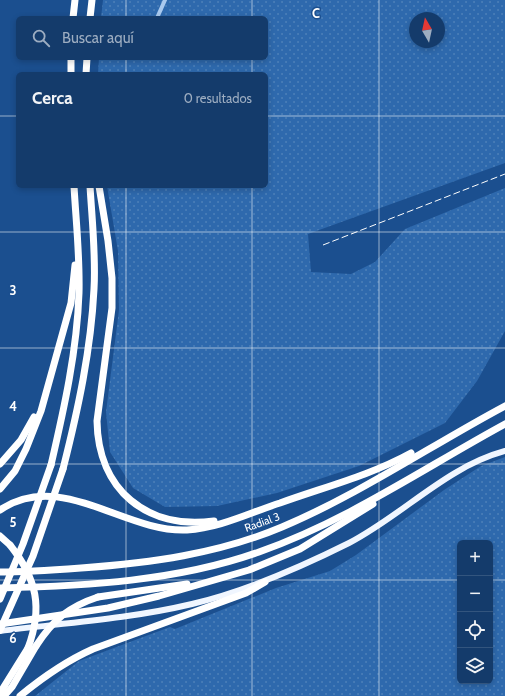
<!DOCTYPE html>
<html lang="es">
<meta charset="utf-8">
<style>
body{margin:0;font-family:Cabin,sans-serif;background:#1d4271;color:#f1f3f6}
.controls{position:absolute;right:12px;bottom:12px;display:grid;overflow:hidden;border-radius:6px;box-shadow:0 2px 6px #0003}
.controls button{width:36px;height:36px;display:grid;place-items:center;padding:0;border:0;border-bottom:1px solid #33557e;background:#143b6b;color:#f1f3f6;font:20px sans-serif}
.compass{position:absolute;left:409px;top:12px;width:36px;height:36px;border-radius:50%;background:#143b6b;box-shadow:0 2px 6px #0003;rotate:351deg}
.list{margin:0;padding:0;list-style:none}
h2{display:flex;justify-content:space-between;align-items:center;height:52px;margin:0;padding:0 16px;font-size:17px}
h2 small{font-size:13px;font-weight:400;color:#9dadc1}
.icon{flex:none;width:22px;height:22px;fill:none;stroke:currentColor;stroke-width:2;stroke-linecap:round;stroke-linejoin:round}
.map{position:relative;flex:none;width:505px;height:696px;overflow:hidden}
.search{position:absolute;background:#143b6b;box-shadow:0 2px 6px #0003;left:16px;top:16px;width:252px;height:44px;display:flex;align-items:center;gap:10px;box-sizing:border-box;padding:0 14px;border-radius:6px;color:#9dadc1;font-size:15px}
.panel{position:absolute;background:#143b6b;box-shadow:0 2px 6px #0003;left:16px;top:72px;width:252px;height:116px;border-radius:6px}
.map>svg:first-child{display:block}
.grass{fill:url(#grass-dots);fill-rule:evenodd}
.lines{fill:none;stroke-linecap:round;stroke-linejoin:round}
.street{stroke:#a9c9ee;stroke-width:4}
.primary{stroke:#f0f6ff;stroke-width:6}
.highway{stroke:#fff;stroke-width:7}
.rail{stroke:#fff;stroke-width:1;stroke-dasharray:7 3;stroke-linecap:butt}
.highway-bridge{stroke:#fff;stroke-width:7}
.grid{fill:none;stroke:#fff;stroke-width:1;stroke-opacity:0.55}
.labels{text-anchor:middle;stroke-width:3;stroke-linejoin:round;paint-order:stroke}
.street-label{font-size:11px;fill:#fff;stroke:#1b4f8f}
.grid-label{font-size:13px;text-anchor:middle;font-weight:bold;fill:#fff;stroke:#1b4f8f;stroke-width:3;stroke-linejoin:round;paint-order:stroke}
</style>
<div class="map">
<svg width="505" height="696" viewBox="0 0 505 696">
<defs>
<pattern id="grass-dots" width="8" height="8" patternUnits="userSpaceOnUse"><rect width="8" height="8" fill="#2e69ad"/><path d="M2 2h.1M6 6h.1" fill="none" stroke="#4d80b9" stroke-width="1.8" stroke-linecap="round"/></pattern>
</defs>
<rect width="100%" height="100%" fill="#1b4f8f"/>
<g class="grass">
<path d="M 103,0 L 505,0 L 505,163 L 308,234 L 311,272 L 351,274 L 375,262 L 405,229 L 505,188 L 505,331 L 477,381 L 445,423 L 359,466 L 277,493 L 217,506 L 165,507 L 133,488 L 110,452 L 106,412 L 119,310 L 118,251 L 107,186 L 266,186 L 266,74 L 98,74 L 99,58 L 266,58 L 266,18 L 101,18 ZM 415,18 L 439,18 L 439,42 L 415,42 Z"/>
<path d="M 505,457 L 505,696 L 35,696 L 79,661 L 170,627 L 175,629 L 276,588 L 330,571 L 356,555 L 444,490 L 481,466 ZM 460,543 L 490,543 L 490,681 L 460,681 Z"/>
</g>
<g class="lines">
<path class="street" d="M 157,18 L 165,0"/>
<path class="primary" d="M 0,631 C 64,623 129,619 192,604 C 247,591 299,568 349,543 C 403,515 446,467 505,451"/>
<g class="highway">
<path d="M 73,18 L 75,0"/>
<path d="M 90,18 L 92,0"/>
<path d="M 71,74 L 71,58"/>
<path d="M 86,74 L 87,58"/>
<path d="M 99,186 L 108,241 L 112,278 L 112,308 L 97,421 C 98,490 147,530 214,521"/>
<path d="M 0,464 L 21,440 L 34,417"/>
<path d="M 51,465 C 64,409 77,351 79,293 C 80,257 76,222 74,186"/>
<path d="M 63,469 C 78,410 91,350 94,289 C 96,255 92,220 90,186"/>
<path d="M 0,489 L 15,471 L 26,449 L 41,411 L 71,303 L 75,265"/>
<path d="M 0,510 C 61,469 124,533 187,530 C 220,528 249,513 280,503 C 324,487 369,476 411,453"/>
<path d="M 0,536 L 10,545"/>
<path d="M 0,572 C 27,572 54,570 81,568 C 150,563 218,554 282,527 C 360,494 430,446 505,406"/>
<path d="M 0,588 C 86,586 178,581 259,552 C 347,521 424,468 505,424"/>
<path d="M 98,597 L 187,584"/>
<path d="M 0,624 L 108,608 L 159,596 L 249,570 L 300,549 L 373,504"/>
<path d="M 0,693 L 28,648"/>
<path d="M 4,696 L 12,687 L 36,646"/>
<path d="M 20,696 C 43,677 66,661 93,649 L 246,593 L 265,582"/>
</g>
<path class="rail" d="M 323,245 L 505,174"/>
<g class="highway-bridge">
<path d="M 10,545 C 37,579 43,608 28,648"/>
<path d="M 0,599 L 23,544 L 51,465"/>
<path d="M 0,630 L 33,556 L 63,469"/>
<path d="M 36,646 C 53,620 68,607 98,597"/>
</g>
</g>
<path class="grid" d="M 126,0 L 126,18M 252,0 L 252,18M 379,0 L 379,696M 126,58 L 126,74M 252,58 L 252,74M 0,116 L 18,116M 266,116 L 505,116M 126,186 L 126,696M 252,186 L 252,696M 0,232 L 505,232M 0,348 L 505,348M 0,464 L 505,464M 0,580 L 460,580M 490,580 L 505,580"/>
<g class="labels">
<g class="street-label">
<text transform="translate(262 522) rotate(-20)" y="4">Radial 3</text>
</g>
</g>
<g class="grid-label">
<text x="316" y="18">C</text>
<text x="13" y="295">3</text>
<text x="13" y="411">4</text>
<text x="13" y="527">5</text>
<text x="13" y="643">6</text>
</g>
</svg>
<div class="controls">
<button>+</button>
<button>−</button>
<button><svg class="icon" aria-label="locate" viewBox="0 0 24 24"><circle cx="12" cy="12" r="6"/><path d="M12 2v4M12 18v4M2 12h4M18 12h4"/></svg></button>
<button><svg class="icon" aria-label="layers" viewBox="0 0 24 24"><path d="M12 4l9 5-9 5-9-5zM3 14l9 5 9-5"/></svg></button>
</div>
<svg class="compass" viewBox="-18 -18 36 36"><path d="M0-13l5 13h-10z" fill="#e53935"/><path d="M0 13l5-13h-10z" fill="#9dadc1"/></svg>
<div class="search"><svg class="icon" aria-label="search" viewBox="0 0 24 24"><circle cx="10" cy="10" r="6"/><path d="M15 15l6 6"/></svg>Buscar aquí</div>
<section class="panel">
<h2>Cerca<small>0 resultados</small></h2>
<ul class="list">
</ul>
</section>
</div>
